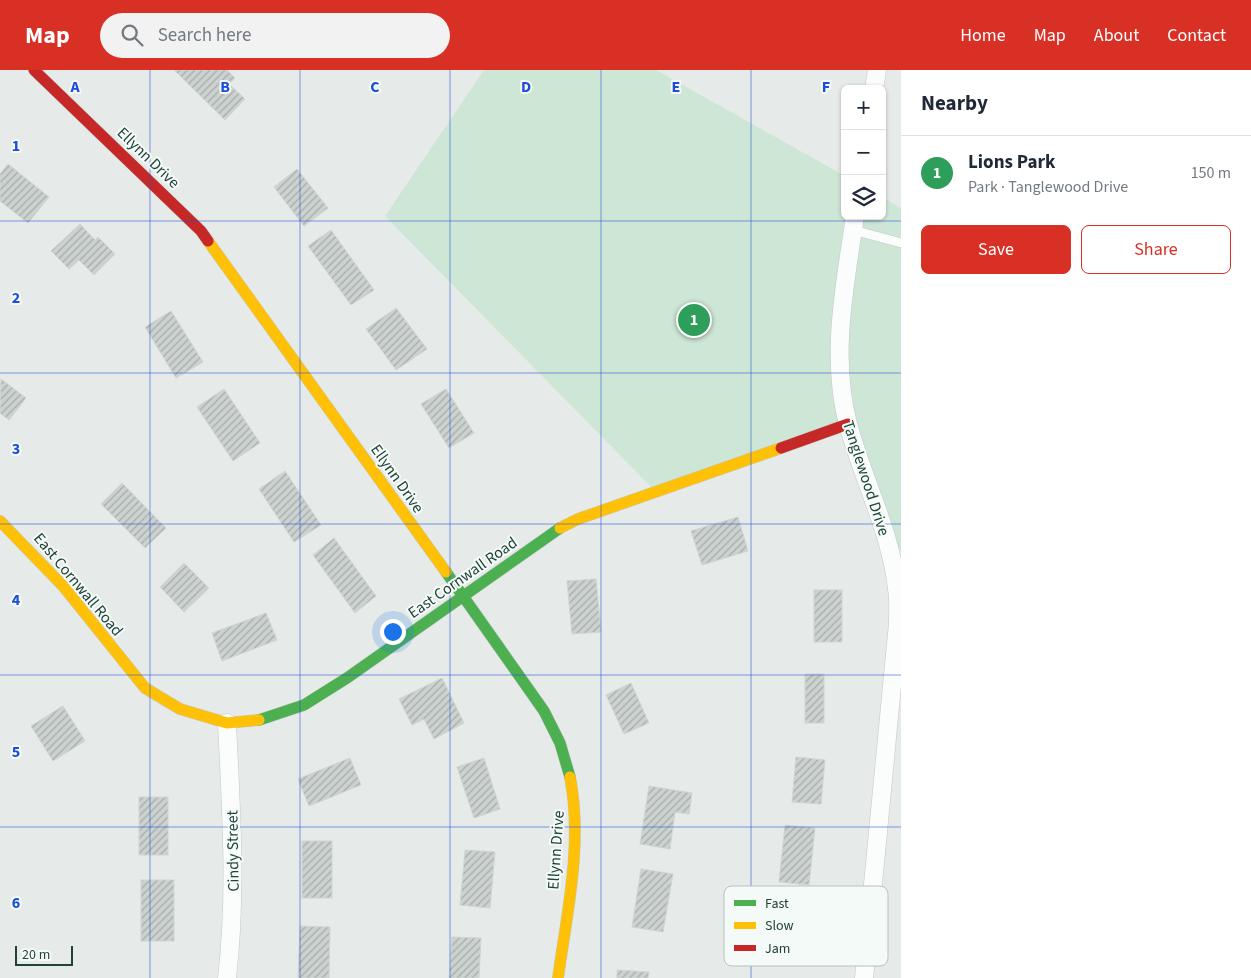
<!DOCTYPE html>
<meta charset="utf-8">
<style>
body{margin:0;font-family:"Source Sans 3",sans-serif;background:#f2f2f3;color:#1f2937}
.controls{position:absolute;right:15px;top:15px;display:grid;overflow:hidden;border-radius:8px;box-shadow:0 1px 4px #0004}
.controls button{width:45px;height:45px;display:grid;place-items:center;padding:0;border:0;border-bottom:1px solid #e0e1e3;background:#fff;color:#1f2937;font:25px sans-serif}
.scale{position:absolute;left:15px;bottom:12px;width:58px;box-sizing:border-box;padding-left:5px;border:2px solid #214238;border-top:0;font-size:14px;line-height:18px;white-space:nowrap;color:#214238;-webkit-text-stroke:4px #f4faf7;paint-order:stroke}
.you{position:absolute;left:392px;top:561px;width:18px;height:18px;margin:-12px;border:4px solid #fff;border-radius:50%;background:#1a73e8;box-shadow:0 0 0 8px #1a73e833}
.badge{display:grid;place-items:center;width:32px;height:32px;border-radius:50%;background:#d93025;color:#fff;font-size:16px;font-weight:700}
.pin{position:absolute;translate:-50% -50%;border:2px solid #fff;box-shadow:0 1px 5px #0006}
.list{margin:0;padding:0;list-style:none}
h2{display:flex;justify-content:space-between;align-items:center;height:65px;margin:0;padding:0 20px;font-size:21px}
h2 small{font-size:16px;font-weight:400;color:#747a83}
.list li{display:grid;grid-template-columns:32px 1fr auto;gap:15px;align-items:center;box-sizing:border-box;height:75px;padding:0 20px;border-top:1px solid #e0e1e3}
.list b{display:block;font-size:19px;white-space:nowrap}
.list p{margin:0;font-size:16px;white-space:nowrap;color:#747a83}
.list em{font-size:16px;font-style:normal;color:#747a83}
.actions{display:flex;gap:10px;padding:15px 20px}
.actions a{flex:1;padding:11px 0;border:1px solid #d93025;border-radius:8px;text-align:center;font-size:18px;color:#d93025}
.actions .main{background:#d93025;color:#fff}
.icon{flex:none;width:28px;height:28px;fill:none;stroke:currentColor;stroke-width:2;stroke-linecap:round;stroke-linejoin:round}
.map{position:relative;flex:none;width:901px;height:908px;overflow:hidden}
header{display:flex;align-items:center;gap:30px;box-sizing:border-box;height:70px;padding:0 25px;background:#d93025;color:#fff}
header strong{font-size:24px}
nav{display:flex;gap:28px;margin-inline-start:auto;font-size:18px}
.search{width:350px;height:45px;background:#f2f2f3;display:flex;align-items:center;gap:12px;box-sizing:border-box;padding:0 18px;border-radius:28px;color:#747a83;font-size:19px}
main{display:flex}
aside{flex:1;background:#fff}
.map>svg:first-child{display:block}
.green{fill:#cee6d5}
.building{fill:url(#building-hatch);stroke:#ced5d2}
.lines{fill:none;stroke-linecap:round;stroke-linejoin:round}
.lane-casing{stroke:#c3c8c6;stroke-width:10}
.street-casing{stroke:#c3c8c6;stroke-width:19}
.fast-casing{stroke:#c1c9c6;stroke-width:12}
.slow-casing{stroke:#c1c9c6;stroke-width:12}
.jam-casing{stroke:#c1c9c6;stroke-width:12}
.lane{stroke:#fbfcfc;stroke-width:9}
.street{stroke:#fbfcfc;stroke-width:18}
.fast{stroke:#4caf50;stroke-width:11}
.slow{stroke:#ffc107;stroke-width:11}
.jam{stroke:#c62828;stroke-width:11}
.grid{fill:none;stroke:#1d4ed8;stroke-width:1;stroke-opacity:0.55}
.labels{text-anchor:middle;stroke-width:4;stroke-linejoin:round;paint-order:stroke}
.street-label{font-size:16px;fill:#214238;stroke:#f4faf7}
.key{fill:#f4faf7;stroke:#b5c3be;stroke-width:1}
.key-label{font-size:14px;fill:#214238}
.grid-label{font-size:16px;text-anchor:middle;font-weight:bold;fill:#1d4ed8;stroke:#f4faf7;stroke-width:4;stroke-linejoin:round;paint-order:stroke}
</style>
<header>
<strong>Map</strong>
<div class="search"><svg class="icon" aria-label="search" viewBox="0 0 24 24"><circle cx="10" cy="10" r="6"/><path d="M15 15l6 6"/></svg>Search here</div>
<nav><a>Home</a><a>Map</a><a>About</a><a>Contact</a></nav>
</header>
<main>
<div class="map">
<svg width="901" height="908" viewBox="0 0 901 908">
<defs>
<pattern id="building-hatch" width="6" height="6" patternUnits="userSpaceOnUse" patternTransform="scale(1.25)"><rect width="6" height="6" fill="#ccd2d0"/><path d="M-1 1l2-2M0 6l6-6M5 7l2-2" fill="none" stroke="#a5acaa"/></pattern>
</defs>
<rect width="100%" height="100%" fill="#e6ebe9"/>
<path class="green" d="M 484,0 L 656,0 L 845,106 L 845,146 L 882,146 L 882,127 L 901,138 L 901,480 L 889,479 L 848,355 L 655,421 L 385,146 Z"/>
<g class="building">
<path d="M 174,0 L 227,0 L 235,8 L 229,14 L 245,29 L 225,50 Z"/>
<path d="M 8,94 L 49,127 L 28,153 L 0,131 L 0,104 Z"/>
<path d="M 297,99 L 328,138 L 304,156 L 274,117 Z"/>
<path d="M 80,154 L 95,170 L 98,167 L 115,184 L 94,205 L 79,190 L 69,199 L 51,181 Z"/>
<path d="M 331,160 L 374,220 L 351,235 L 308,176 Z"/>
<path d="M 396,238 L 427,279 L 396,300 L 366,259 Z"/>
<path d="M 171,241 L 203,292 L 176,308 L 145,257 Z"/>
<path d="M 1,309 L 26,328 L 9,350 L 0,343 Z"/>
<path d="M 224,319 L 260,373 L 233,391 L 197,337 Z"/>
<path d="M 446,319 L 474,363 L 449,378 L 421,334 Z"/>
<path d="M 285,401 L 321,455 L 294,472 L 259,419 Z"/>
<path d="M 122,413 L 166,458 L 145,478 L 101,434 Z"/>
<path d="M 738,447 L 748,481 L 702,495 L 691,461 Z"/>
<path d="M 334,468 L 376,526 L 355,543 L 313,485 Z"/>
<path d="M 184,493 L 209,518 L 184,542 L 160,517 Z"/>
<path d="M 596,509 L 601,562 L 572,564 L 567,511 Z"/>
<rect x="814" y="520" width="28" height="52"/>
<path d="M 266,543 L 277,570 L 222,591 L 212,563 Z"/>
<rect x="805" y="604" width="19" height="49"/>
<path d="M 442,608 L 464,653 L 434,669 L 424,649 L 412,655 L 399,629 Z"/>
<path d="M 631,613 L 649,653 L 624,664 L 606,625 Z"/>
<path d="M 63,636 L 85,671 L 53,691 L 31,656 Z"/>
<path d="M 796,687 L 825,690 L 821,734 L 792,732 Z"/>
<path d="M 350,688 L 361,715 L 309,736 L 298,709 Z"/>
<path d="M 484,688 L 500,739 L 474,748 L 457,697 Z"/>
<path d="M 649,716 L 692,723 L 689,744 L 675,742 L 670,779 L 640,774 Z"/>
<rect x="139" y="727" width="29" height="58"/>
<path d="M 785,755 L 815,758 L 809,815 L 779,812 Z"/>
<rect x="302" y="771" width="30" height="57"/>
<path d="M 465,780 L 495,782 L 490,838 L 460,835 Z"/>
<path d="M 641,799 L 673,804 L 663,862 L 632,857 Z"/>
<rect x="141" y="810" width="33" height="61"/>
<path d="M 300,856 L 330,857 L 329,908 L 298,908 Z"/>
<path d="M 452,867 L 481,868 L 479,908 L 449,908 Z"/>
<path d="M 617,900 L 649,902 L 648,908 L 617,908 Z"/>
</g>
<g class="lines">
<g class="lane-casing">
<path id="lane" d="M 853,160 L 901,173"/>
</g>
<g class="street-casing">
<g id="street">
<path d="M 874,19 L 877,0"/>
<path d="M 855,146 C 845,215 830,286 848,354 C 863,410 891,462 897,519 C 899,530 898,542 898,553 L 864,908"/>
<path d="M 227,908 C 237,823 231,738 227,653"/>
</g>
</g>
<g class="fast-casing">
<g id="fast">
<path d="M 446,502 L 544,641 L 560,673 L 570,707"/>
<path d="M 259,650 L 304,635 L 347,608 L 560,458"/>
</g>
</g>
<g class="slow-casing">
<g id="slow">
<path d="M 208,171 L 446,502"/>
<path d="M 0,451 L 63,516 L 145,618 L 180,639 L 227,653 L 259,650"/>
<path d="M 560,458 L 578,449 L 781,378"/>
<path d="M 558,908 C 567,843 583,773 570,707"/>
</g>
</g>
<g class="jam-casing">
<g id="jam">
<path d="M 34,0 L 201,161 L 208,171"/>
<path d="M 781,378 L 848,354"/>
</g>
</g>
<use href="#lane" class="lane"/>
<use href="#street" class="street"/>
<use href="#fast" class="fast"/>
<use href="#slow" class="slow"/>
<use href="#jam" class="jam"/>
</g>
<path class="grid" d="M 150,0 L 150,908M 300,0 L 300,908M 450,0 L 450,908M 601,0 L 601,908M 751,0 L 751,908M 0,151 L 901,151M 0,303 L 901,303M 0,454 L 901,454M 0,605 L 901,605M 0,757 L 901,757"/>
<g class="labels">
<g class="street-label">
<text transform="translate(149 87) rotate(44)" y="6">Ellynn Drive</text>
<text transform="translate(398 408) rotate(55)" y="6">Ellynn Drive</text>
<text transform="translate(867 408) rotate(72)" y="6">Tanglewood Drive</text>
<text transform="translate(462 507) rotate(-35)" y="6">East Cornwall Road</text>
<text transform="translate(79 514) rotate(50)" y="6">East Cornwall Road</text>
<text transform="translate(555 780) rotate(-86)" y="6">Ellynn Drive</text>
<text transform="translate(232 781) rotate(-91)" y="6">Cindy Street</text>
</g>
</g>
<rect x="724" y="816" width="164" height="80" rx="8" class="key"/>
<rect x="734" y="830" width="22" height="6" fill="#4caf50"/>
<rect x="734" y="852" width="22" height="7" fill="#ffc107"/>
<rect x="734" y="875" width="22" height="6" fill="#c62828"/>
<g class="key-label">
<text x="765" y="838">Fast</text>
<text x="765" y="860">Slow</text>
<text x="765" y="883">Jam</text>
</g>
<g class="grid-label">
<text x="75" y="22">A</text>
<text x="225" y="22">B</text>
<text x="375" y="22">C</text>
<text x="526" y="22">D</text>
<text x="676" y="22">E</text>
<text x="826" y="22">F</text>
<text x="16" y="81">1</text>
<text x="16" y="233">2</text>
<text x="16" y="384">3</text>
<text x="16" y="535">4</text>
<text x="16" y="687">5</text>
<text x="16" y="838">6</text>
</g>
</svg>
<div class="controls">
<button>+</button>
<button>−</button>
<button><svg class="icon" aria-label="layers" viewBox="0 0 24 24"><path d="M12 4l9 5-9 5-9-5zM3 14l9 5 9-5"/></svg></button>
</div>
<div class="scale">20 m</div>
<div class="you"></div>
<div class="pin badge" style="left:694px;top:250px;background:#2e9e5b">1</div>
</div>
<aside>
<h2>Nearby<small></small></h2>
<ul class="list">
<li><span class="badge" style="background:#2e9e5b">1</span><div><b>Lions Park</b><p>Park · Tanglewood Drive</p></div><em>150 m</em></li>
</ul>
<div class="actions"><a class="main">Save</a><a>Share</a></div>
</aside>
</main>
